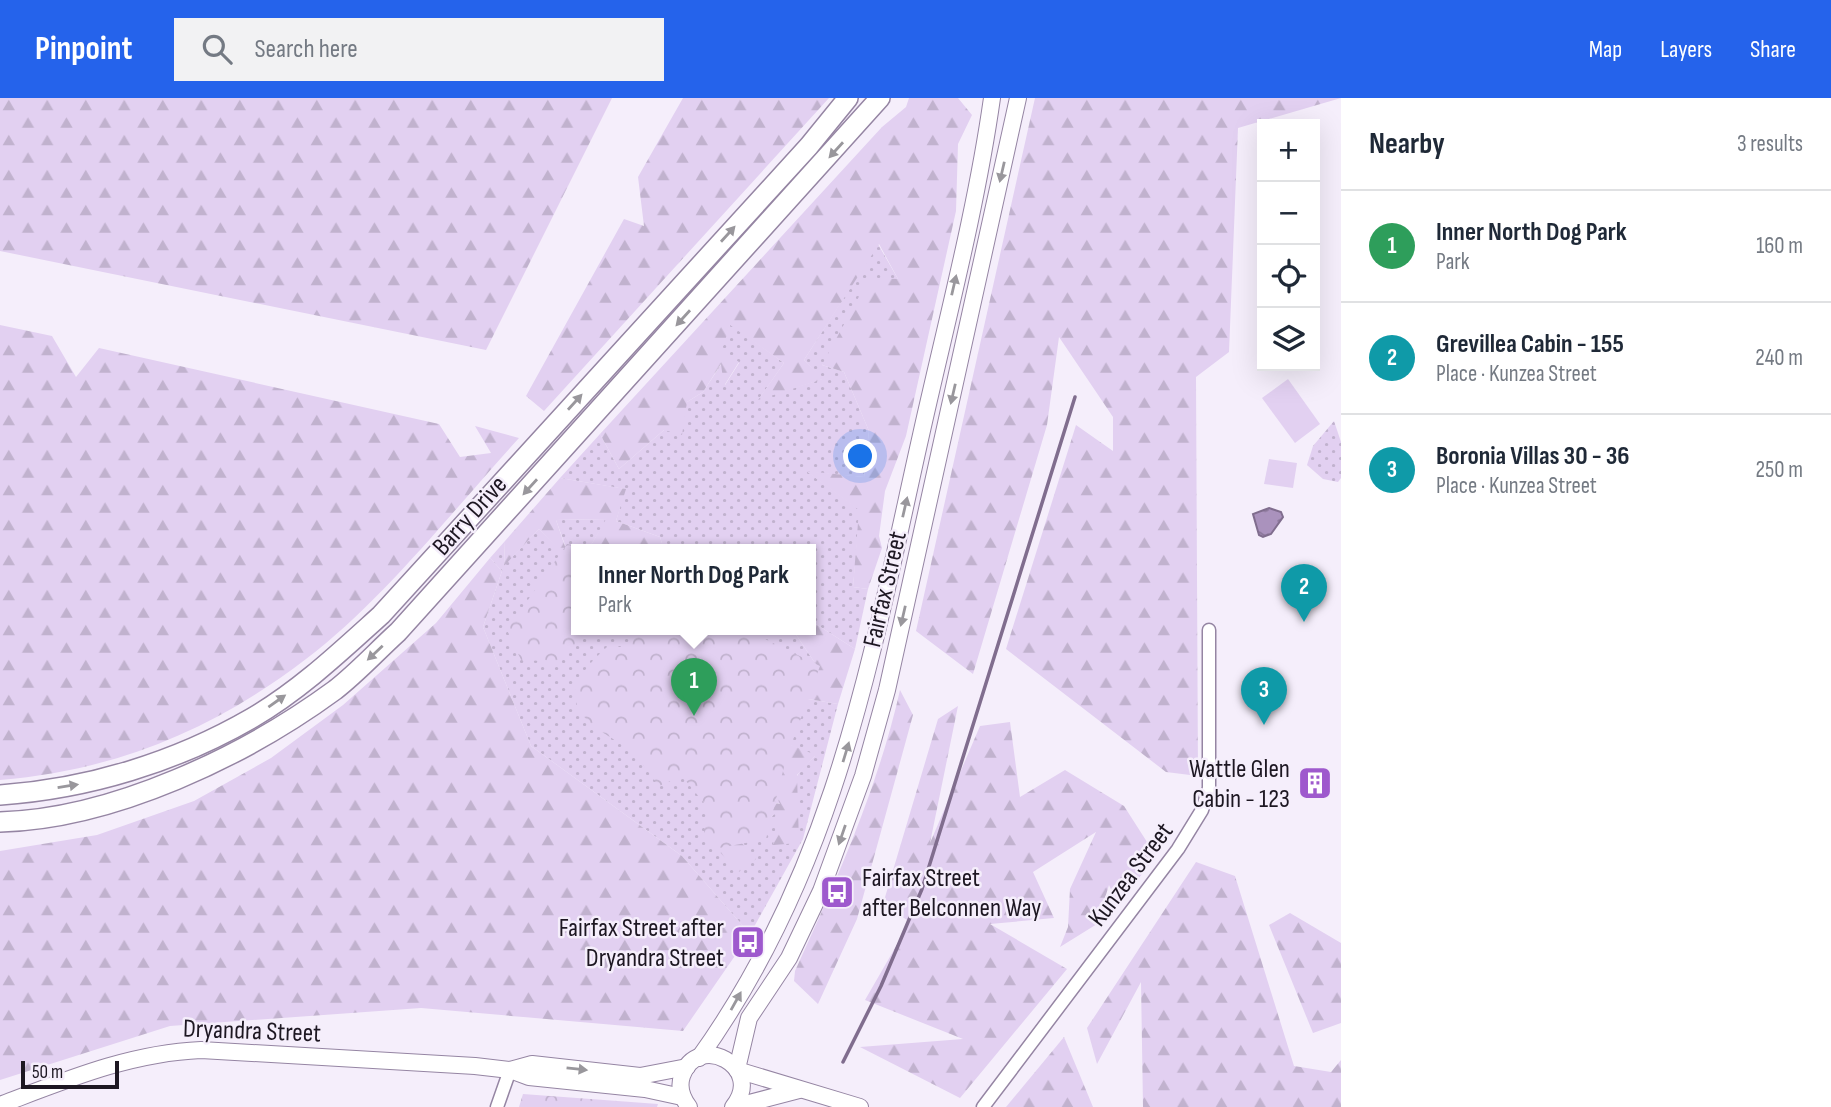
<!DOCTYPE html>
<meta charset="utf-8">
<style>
body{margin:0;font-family:"Sofia Sans Condensed",sans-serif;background:#f2f2f3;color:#1f2937}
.controls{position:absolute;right:21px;top:21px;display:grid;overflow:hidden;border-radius:0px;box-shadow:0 7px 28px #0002}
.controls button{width:63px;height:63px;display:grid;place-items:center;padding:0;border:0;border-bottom:2px solid #e0e1e3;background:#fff;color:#1f2937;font:35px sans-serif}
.scale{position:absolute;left:21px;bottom:18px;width:98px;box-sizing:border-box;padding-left:7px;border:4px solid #1d1722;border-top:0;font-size:19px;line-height:24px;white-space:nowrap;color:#1d1722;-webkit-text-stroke:5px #f5eefb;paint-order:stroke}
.you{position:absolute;left:861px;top:359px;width:24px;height:24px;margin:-18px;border:5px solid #fff;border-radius:50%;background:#1a73e8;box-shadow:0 0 0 10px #1a73e833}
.badge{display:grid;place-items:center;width:46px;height:46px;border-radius:50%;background:#2563eb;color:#fff;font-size:23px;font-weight:700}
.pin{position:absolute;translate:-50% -58px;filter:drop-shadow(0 2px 4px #0008)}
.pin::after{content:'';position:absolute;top:37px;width:24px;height:21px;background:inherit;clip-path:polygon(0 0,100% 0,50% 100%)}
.popup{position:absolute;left:571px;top:446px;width:245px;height:91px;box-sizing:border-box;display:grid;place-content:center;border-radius:0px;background:#fff;filter:drop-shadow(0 2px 5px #0005);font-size:23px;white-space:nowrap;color:#747a83}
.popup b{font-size:26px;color:#1f2937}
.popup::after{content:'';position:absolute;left:50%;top:100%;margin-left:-14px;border:14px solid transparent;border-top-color:#fff}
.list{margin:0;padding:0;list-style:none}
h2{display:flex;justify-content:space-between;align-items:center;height:91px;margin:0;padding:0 28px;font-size:30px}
h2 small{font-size:23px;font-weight:400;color:#747a83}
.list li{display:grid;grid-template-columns:46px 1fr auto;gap:21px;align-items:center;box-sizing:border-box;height:112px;padding:0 28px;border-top:2px solid #e0e1e3}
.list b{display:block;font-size:26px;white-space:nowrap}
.list p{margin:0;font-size:23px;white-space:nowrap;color:#747a83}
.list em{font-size:23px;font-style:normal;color:#747a83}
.icon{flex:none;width:38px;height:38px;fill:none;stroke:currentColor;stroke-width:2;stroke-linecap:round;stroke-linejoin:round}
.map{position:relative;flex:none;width:1341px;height:1009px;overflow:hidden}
header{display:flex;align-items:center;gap:42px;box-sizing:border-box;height:98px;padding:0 35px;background:#2563eb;color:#fff}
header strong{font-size:33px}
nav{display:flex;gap:38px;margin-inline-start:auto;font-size:24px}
.search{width:490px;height:63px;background:#f2f2f3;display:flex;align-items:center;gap:18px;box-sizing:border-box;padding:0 24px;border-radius:0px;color:#747a83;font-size:26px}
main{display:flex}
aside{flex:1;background:#fff}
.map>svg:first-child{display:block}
.grass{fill:url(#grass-dots);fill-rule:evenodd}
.forest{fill:url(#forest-firs)}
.park{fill:url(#park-crowns)}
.pitch{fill:#e2d0f1}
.water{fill:url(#water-ripples);stroke:#806d8e;stroke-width:2}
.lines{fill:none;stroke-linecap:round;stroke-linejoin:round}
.stream{stroke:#806d8e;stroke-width:3.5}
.street-casing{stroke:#9585a3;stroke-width:15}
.secondary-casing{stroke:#9585a3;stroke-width:18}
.primary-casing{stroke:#9585a3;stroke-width:22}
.street{stroke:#fff;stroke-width:12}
.secondary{stroke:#fff;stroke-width:16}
.primary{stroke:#fff;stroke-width:19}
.oneway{fill:#99979c}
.labels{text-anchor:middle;stroke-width:5;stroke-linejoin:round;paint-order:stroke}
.street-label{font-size:26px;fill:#1d1722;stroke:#f5eefb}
.poi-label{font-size:26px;fill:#1d1722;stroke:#f5eefb;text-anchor:end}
</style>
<header>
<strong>Pinpoint</strong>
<div class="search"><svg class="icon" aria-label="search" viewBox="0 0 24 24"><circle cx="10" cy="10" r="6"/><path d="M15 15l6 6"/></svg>Search here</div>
<nav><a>Map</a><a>Layers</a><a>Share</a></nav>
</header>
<main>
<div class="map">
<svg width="1341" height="1009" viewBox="0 0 1341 1009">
<defs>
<pattern id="grass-dots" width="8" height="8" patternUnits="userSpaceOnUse" patternTransform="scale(1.75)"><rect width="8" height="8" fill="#e2d0f1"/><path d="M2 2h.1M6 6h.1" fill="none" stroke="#c1b2ce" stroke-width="1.8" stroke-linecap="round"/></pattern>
<pattern id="forest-firs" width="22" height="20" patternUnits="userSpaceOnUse" patternTransform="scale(1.75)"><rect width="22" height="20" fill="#e2d0f1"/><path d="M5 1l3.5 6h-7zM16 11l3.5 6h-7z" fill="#c1b2ce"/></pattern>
<pattern id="park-crowns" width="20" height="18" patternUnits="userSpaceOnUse" patternTransform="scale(1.75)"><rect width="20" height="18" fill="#e2d0f1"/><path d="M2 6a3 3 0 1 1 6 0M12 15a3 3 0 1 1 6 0" fill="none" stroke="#c1b2ce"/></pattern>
<pattern id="water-ripples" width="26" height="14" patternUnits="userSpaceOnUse" patternTransform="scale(1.75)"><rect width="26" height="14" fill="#aa92bd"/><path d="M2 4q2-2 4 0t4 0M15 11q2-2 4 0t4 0" fill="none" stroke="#8a7699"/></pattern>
</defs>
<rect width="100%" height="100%" fill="#f5eefb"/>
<g class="grass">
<path d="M 878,146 L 898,181 L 822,267 L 844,274 L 869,333 L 864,379 L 808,374 L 860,412 L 853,489 L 868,491 L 855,551 L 811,523 L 811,452 L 664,452 L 660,439 L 616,423 L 625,391 L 560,380 L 600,336 L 619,371 L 664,332 L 687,304 L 703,294 L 722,265 L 725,287 L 739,265 L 721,252 L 730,226 L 784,265 L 759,301 L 822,281 L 804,262 Z"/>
<path d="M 1334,323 L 1341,344 L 1341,380 L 1338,384 L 1323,381 L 1307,367 L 1313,348 Z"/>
<path d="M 607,421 L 591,447 L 603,452 L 577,452 L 577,532 L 707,532 L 802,600 L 838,606 L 803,741 L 750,836 L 682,758 L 531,648 L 483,529 L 502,473 L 490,460 L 505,443 L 504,467 L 539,431 L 570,461 L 556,422 ZM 781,643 L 815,658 C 809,664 801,671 797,678 C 777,709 775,734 730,732 L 749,700 L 781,706 Z"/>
<path d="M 743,532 L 793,532 L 817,568 Z"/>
</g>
<g class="forest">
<path d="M 0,0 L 612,0 L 486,252 L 0,153 Z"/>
<path d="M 683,0 L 829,0 L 544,313 L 526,298 L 624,121 L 644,128 L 638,79 Z"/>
<path d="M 909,0 L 958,0 L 972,17 L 958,46 L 956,113 L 906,338 L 885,393 L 879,438 L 882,450 L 868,491 L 853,489 L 859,412 L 806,373 L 864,379 L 869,333 L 844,274 L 822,267 L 869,180 L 898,181 L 879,146 L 804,262 L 823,281 L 758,302 L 784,265 L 730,227 L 722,252 L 739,264 L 724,288 L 721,266 L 703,294 L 687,304 L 682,337 L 664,332 L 619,371 L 600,336 L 882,29 L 906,9 Z"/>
<path d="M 1035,0 L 1341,0 L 1238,30 L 1229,254 L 1196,279 L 1198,678 L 1166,674 L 1006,551 L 1076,327 L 1113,353 L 1113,319 L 1059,239 L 1047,327 L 973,576 L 916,533 Z"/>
<path d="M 0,227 L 52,238 L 76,279 L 99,250 L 439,326 L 460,359 L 491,355 L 475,328 L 519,340 C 454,411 382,504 306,561 C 213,632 117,672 0,682 Z"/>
<path d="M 560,380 L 626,391 L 616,423 L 660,439 L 664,452 L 636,452 L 633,448 L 603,452 L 591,447 L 606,421 L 556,422 L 570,463 L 539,431 L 504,468 L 505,443 Z"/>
<path d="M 490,460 L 502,473 L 483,529 L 531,648 L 682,758 L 750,836 L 683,933 L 421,910 L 170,928 L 0,982 L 0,753 L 97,737 L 194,703 L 271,660 L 343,607 L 436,525 Z"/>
<path d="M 811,523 L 855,551 L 838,606 L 802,600 L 817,568 L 793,532 L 811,532 Z"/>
<path d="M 900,592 L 913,617 L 857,821 L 818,906 L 794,883 L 795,873 C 837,781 878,690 900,592 Z"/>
<path d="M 958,608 L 930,745 L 980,628 L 1010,624 L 1020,699 L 1065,672 L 1124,708 L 1156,758 L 1118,807 L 1109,787 L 1097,826 L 1060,849 L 1068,829 L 1070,791 L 1096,734 L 1033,774 L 1054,820 L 990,826 L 1067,871 L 960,1000 L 860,949 L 963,941 L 865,902 L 910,824 L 883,806 L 938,621 Z"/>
<path d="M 781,643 L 816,657 L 797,677 L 799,745 L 773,747 L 778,714 L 750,733 L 731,733 L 756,761 L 739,774 L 706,740 L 749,700 L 780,706 L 757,659 Z"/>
<path d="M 1196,764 L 1235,778 L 1294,968 L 1331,974 L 1341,962 L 1341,1009 L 1143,1009 L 1141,884 L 1097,966 L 1087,930 Z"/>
<path d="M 1290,815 L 1341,845 L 1341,925 L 1313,935 L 1269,827 Z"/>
<path d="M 1064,939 L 1093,1009 L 1006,1009 Z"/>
</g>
<g class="park">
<path d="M 567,446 L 595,452 L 577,452 L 577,532 L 594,532 L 551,568 L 546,563 L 521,562 L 507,532 Z"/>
<path d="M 642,532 L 747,532 L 820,568 L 786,661 L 766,741 L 719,750 L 704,734 L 708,710 L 682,678 L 659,688 C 650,677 642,664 632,654 C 621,644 606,638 595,629 C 557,599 581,573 607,549 L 622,549 Z"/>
<path d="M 523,996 L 658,1006 L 657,1009 L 519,1009 Z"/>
</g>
<g class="pitch">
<path d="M 1288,281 L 1320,326 L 1295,345 L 1262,300 Z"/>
<path d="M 1269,361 L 1297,365 L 1293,390 L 1264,386 Z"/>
</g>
<path class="water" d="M 1269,410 L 1281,414 L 1283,419 L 1271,436 L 1263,439 L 1259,437 L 1253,416 Z"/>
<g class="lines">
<path class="stream" d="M 843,964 L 881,888 L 922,791 L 1075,299"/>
<g class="street-casing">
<g id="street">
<path d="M 497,1009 L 510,972"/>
<path d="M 983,1009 L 1178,751 L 1202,712 L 1209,690 L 1209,532"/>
</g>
</g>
<g class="secondary-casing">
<g id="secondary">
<path d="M 699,960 C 836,769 871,560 921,337 C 946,225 976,113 992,0"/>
<path d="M 737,971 L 749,920 L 789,860 L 821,793 L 863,678 L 887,592 L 1018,0"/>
<path d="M 510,972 L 532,966 L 640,978 L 687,969"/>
<path d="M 737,972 L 860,1009"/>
<path d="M 0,1007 C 66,982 130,955 201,952 L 475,968 L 510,972 L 529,979 L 645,991 L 682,999"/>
<path d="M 689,1009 C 682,1000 678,990 682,978 C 697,933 766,969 733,1009"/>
<path d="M 734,1009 L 799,992"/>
</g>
</g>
<g class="primary-casing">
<g id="primary">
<path d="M 0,697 C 88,691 176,664 252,620 C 300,592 340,554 381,517 L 809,48 L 848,0"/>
<path d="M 0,724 C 113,721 245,658 335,592 C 357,575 377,553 398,534 L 880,0"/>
</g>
</g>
<use href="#street" class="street"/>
<use href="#secondary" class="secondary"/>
<use href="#primary" class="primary"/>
</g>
<defs><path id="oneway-solid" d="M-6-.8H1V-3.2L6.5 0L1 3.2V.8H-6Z" transform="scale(1.75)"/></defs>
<g class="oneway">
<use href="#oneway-solid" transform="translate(836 52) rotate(132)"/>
<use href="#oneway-solid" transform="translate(1002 74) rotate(103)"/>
<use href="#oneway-solid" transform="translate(728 136) rotate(-48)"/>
<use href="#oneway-solid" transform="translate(954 187) rotate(-77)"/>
<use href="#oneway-solid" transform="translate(683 220) rotate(132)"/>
<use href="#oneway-solid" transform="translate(953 296) rotate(103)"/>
<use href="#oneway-solid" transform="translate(575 304) rotate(-48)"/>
<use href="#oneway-solid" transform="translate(530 389) rotate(132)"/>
<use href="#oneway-solid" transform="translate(905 409) rotate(-77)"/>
<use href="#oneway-solid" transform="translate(903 518) rotate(103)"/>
<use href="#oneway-solid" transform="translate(375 555) rotate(137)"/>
<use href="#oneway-solid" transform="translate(277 603) rotate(-35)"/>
<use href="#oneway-solid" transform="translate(846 654) rotate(-73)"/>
<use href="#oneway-solid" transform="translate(68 688) rotate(-9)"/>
<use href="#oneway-solid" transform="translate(842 737) rotate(109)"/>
<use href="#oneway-solid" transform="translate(736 903) rotate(-61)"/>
<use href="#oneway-solid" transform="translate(577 971) rotate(6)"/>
</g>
<defs>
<g id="building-square" transform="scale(1.75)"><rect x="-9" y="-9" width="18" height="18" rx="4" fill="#9e59cd" stroke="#f5eefb"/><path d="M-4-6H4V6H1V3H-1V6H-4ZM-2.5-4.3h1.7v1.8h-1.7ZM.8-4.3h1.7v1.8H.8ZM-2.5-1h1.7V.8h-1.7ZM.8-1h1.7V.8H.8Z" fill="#fff"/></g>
<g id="bus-square" transform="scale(1.75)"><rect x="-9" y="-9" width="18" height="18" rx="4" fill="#9e59cd" stroke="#f5eefb"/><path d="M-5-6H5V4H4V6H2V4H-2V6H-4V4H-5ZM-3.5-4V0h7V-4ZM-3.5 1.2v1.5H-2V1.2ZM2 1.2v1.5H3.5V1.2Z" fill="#fff"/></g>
</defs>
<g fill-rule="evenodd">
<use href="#building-square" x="1315" y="685"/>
<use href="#bus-square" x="837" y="794"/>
<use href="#bus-square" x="748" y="844"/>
</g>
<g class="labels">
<g class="street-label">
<text transform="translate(469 417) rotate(-48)" y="9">Barry Drive</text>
<text transform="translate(884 491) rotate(-77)" y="9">Fairfax Street</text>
<text transform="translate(1130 776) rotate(-53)" y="9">Kunzea Street</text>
<text transform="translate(252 932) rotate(2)" y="9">Dryandra Street</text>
</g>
<g class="poi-label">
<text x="1290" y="679">Wattle Glen<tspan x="1290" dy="30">Cabin - 123</tspan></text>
<text x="862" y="788" text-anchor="start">Fairfax Street<tspan x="862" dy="30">after Belconnen Way</tspan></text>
<text x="724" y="838">Fairfax Street after<tspan x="724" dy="30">Dryandra Street</tspan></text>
</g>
</g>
</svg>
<div class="controls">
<button>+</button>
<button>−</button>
<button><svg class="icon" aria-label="locate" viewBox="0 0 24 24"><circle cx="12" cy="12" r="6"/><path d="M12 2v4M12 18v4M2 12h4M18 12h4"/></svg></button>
<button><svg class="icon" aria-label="layers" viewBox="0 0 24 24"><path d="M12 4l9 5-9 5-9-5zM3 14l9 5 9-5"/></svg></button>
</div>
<div class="scale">50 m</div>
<div class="you"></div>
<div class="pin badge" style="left:694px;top:618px;background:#2e9e5b">1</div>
<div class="popup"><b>Inner North Dog Park</b>Park</div>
<div class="pin badge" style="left:1304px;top:524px;background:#0f9aa8">2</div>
<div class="pin badge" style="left:1264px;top:627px;background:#0f9aa8">3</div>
</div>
<aside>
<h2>Nearby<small>3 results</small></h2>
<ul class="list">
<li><span class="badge" style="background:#2e9e5b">1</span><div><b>Inner North Dog Park</b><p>Park</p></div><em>160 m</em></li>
<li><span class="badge" style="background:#0f9aa8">2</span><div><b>Grevillea Cabin - 155</b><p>Place · Kunzea Street</p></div><em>240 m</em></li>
<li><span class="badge" style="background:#0f9aa8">3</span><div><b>Boronia Villas 30 - 36</b><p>Place · Kunzea Street</p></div><em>250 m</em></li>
</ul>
</aside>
</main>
